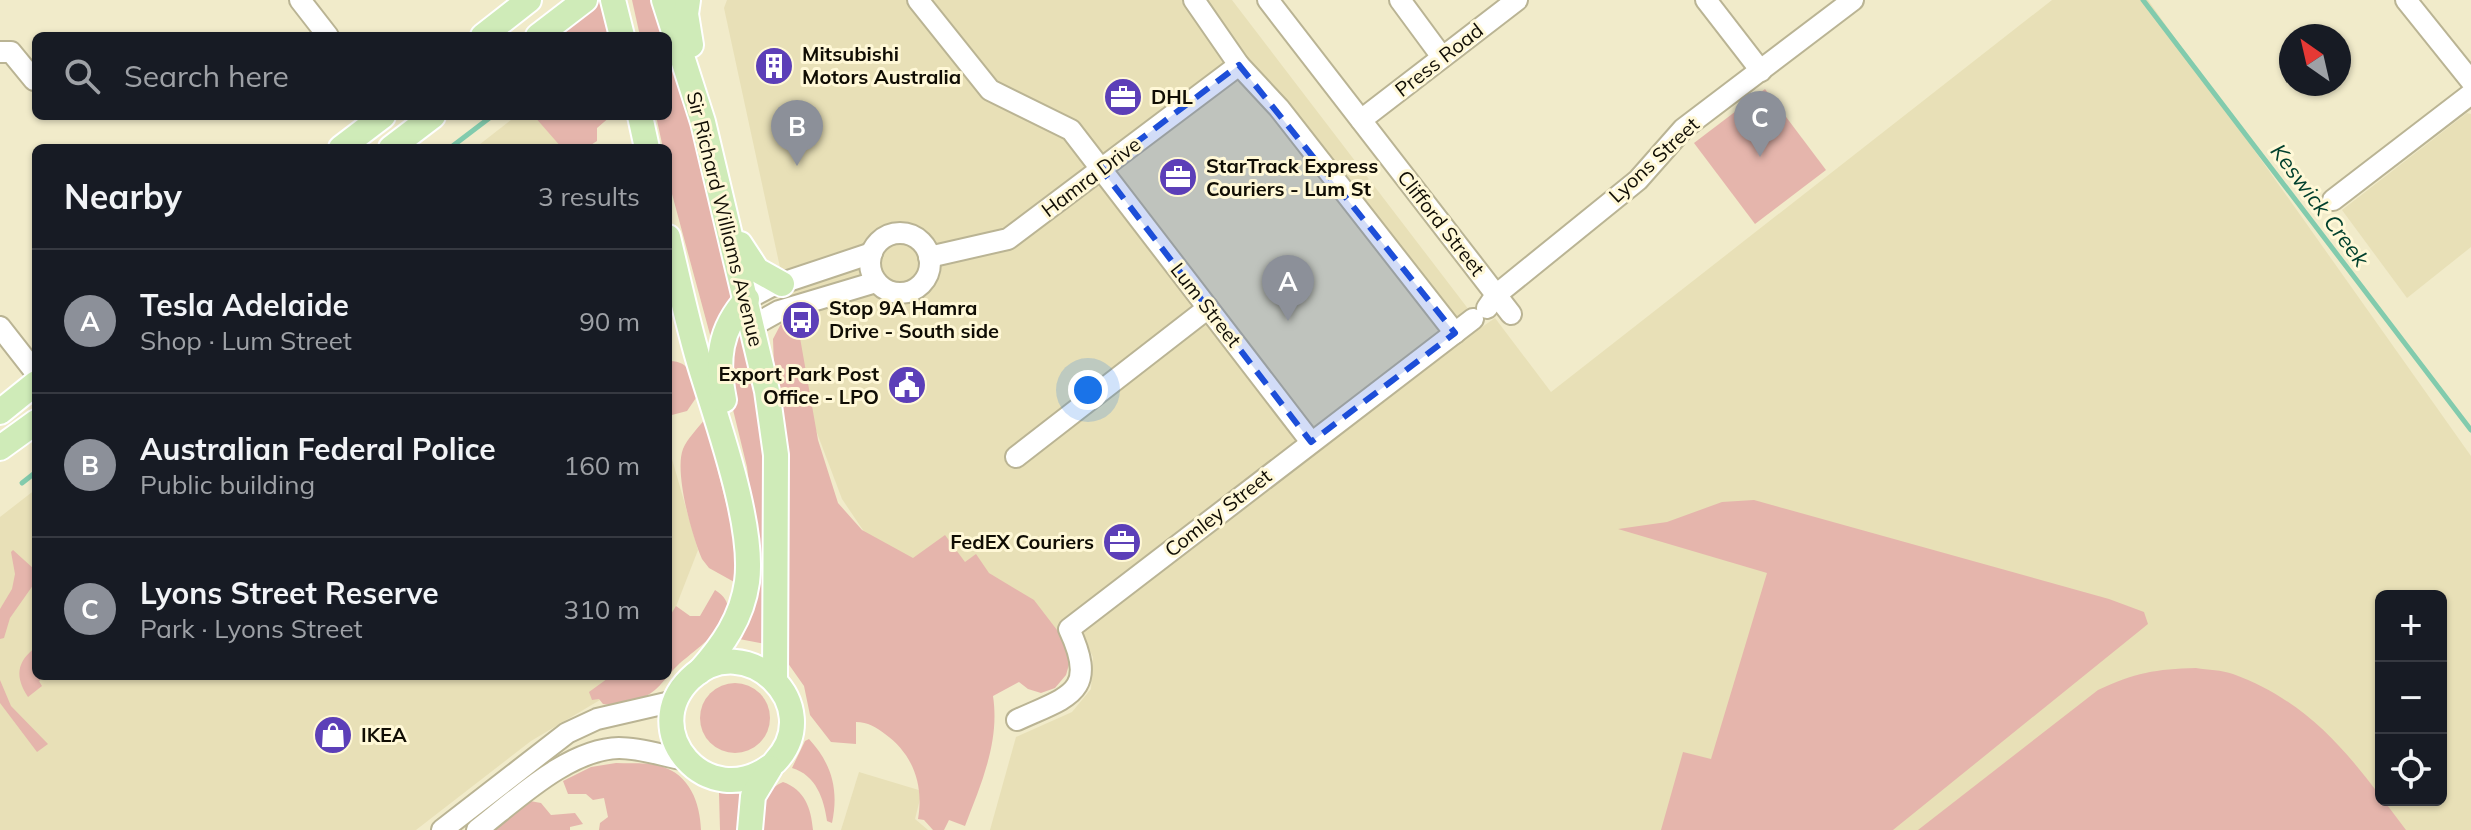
<!DOCTYPE html>
<meta charset="utf-8">
<style>
body{margin:0;font-family:Mulish,sans-serif;background:#242831;color:#f1f3f6}
.controls{position:absolute;right:24px;bottom:24px;display:grid;overflow:hidden;border-radius:12px;box-shadow:0 2px 6px #0004}
.controls button{width:72px;height:72px;display:grid;place-items:center;padding:0;border:0;border-bottom:2px solid #363941;background:#171b24;color:#f1f3f6;font:40px sans-serif}
.compass{position:absolute;left:2279px;top:24px;width:72px;height:72px;border-radius:50%;background:#171b24;box-shadow:0 2px 6px #0004;rotate:326deg}
.you{position:absolute;left:1088px;top:390px;width:28px;height:28px;margin:-20px;border:6px solid #fff;border-radius:50%;background:#1a73e8;box-shadow:0 0 0 12px #1a73e833}
.badge{display:grid;place-items:center;width:52px;height:52px;border-radius:50%;background:#8c9099;color:#fff;font-size:26px;font-weight:700}
.pin{position:absolute;translate:-50% -66px;filter:drop-shadow(0 2px 4px #0008)}
.pin::after{content:'';position:absolute;top:42px;width:28px;height:24px;background:inherit;clip-path:polygon(0 0,100% 0,50% 100%)}
.list{margin:0;padding:0;list-style:none}
h2{display:flex;justify-content:space-between;align-items:center;height:104px;margin:0;padding:0 32px;font-size:34px}
h2 small{font-size:26px;font-weight:400;color:#9ea1a6}
.list li{display:grid;grid-template-columns:52px 1fr auto;gap:24px;align-items:center;box-sizing:border-box;height:144px;padding:0 32px;border-top:2px solid #363941}
.list b{display:block;font-size:30px;white-space:nowrap}
.list p{margin:0;font-size:26px;white-space:nowrap;color:#9ea1a6}
.list em{font-size:26px;font-style:normal;color:#9ea1a6}
.icon{flex:none;width:44px;height:44px;fill:none;stroke:currentColor;stroke-width:2;stroke-linecap:round;stroke-linejoin:round}
.map{position:relative;flex:none;width:2471px;height:830px;overflow:hidden}
.search{position:absolute;background:#171b24;box-shadow:0 2px 6px #0004;left:32px;top:32px;width:640px;height:88px;display:flex;align-items:center;gap:20px;box-sizing:border-box;padding:0 28px;border-radius:12px;color:#9ea1a6;font-size:30px}
.panel{position:absolute;background:#171b24;box-shadow:0 2px 6px #0004;left:32px;top:144px;width:640px;height:536px;border-radius:12px}
.map>svg:first-child{display:block}
.built{fill:#e8e0b7;fill-rule:evenodd}
.green{fill:#e5b5ac}
.lines{fill:none;stroke-linecap:round;stroke-linejoin:round}
.stream{stroke:#82cbad;stroke-width:5}
.minor-casing{stroke:#bab494;stroke-width:24}
.major-casing{stroke:#fff;stroke-width:28}
.minor{stroke:#fff;stroke-width:20}
.major{stroke:#cfebb8;stroke-width:24}
.marked{fill:#1d4ed8;fill-opacity:0.2;stroke:#1d4ed8;stroke-width:6;stroke-dasharray:16 10;stroke-linejoin:round}
.labels{text-anchor:middle;stroke-width:6;stroke-linejoin:round;paint-order:stroke}
.poi-label{font-size:20px;font-weight:bold;fill:#100d04;stroke:#fff8d7;text-anchor:start}
.street-label{font-size:20px;fill:#100d04;stroke:#fff8d7}
.water-label{font-size:22px;font-style:italic;fill:#00402d;stroke:#fff8d7}
</style>
<div class="map">
<svg width="2471" height="830" viewBox="0 0 2471 830">
<rect width="100%" height="100%" fill="#f1ebca"/>
<g class="built">
<path d="M 727,0 L 1232,0 L 1482,327 L 1495,318 L 1551,392 L 2052,0 L 2148,0 L 2471,456 L 2471,830 L 990,830 L 1016,737 L 1072,712 L 1091,689 L 1093,657 L 1079,630 L 1050,652 L 869,539 L 842,499 L 814,425 L 724,8 ZM 2381,596 L 2441,596 L 2441,800 L 2381,800 Z"/>
<path d="M 2467,113 L 2471,114 L 2471,247 L 2407,298 L 2342,210 Z"/>
<path d="M 516,116 L 556,116 L 581,148 L 475,148 Z"/>
<path d="M 668,445 L 698,550 L 668,627 Z"/>
<path d="M 36,489 L 36,676 L 629,676 L 605,697 L 531,741 L 416,830 L 0,830 L 0,517 Z"/>
<path d="M 859,772 L 922,791 L 915,819 L 928,830 L 841,830 Z"/>
</g>
<g class="green">
<path d="M 594,0 L 603,0 L 611,36 L 571,36 L 556,29 Z"/>
<path d="M 632,0 L 651,0 L 667,36 L 640,36 Z"/>
<path d="M 668,40 L 740,297 L 712,342 L 672,194 L 668,173 L 668,148 L 663,148 L 656,116 L 668,116 Z"/>
<path d="M 1765,89 L 1826,170 L 1755,224 L 1694,143 Z"/>
<path d="M 534,116 L 611,116 L 597,128 L 597,141 L 586,148 L 562,148 Z"/>
<path d="M 796,315 L 818,440 L 838,503 L 862,530 L 913,558 L 945,535 L 965,562 L 976,554 L 989,573 L 1034,600 L 1067,643 L 1070,661 L 1066,675 L 1055,688 L 1041,693 L 1028,689 L 1019,682 L 993,696 C 1000,742 981,784 965,826 L 949,820 L 944,830 L 933,830 L 924,820 L 918,819 C 924,785 913,754 885,734 C 876,727 868,722 856,722 L 856,744 L 831,742 L 810,715 L 804,686 L 785,659 L 773,339 L 783,320 Z"/>
<path d="M 748,322 L 768,496 L 765,644 L 734,638 L 756,535 L 747,467 L 726,381 L 738,323 Z"/>
<path d="M 668,361 C 690,360 693,377 698,395 L 687,411 L 668,416 Z"/>
<path d="M 705,419 L 735,539 L 736,583 L 709,568 L 702,559 C 692,536 674,472 683,449 C 687,439 698,428 705,419 Z"/>
<path d="M 1754,500 L 2109,599 L 2144,612 L 2148,624 L 1893,830 L 1661,830 L 1683,752 L 1711,759 L 1767,573 L 1618,529 L 1667,522 L 1722,502 Z"/>
<path d="M 13,550 L 34,569 L 36,581 L 10,618 L 4,638 L 0,639 L 0,609 L 12,589 L 15,574 L 11,552 Z"/>
<path d="M 715,590 C 753,613 695,649 678,665 C 667,675 659,690 646,696 C 633,702 618,706 603,704 L 599,699 L 592,700 L 589,692 L 611,676 L 668,676 L 668,619 L 676,606 L 690,616 L 700,616 Z"/>
<path d="M 36,647 L 36,676 L 45,676 L 39,681 L 42,686 L 28,697 C 15,677 16,662 36,647 Z"/>
<path d="M 2196,668 C 2208,670 2222,670 2233,674 C 2317,705 2356,764 2406,830 L 1918,830 L 2098,690 C 2134,673 2156,669 2196,668 Z"/>
<path d="M 0,680 L 11,706 L 48,744 L 37,752 L 0,703 Z"/>
<circle cx="735" cy="718" r="35"/>
<path d="M 809,739 C 832,764 839,790 832,823 L 827,821 C 824,799 816,775 792,768 L 805,741 Z"/>
<path d="M 616,763 C 630,764 648,762 660,766 C 690,774 700,803 701,830 L 599,830 L 600,823 L 608,817 L 604,798 L 593,800 L 586,794 L 568,794 L 563,781 L 591,767 Z"/>
<path d="M 783,782 C 805,790 811,808 813,830 L 758,830 C 762,809 762,791 783,782 Z"/>
<path d="M 719,793 L 741,794 L 740,830 L 720,830 Z"/>
<path d="M 530,801 L 541,803 L 551,815 L 575,813 L 583,824 L 570,827 L 570,830 L 493,830 Z"/>
</g>
<g class="lines">
<g class="stream">
<path d="M 2143,0 L 2471,430"/>
<path d="M 450,148 L 492,116"/>
<path d="M 22,483 L 36,472"/>
</g>
<g class="minor-casing">
<g id="minor">
<path d="M 300,0 L 328,36"/>
<path d="M 918,0 L 990,90 L 1071,130 L 1311,442"/>
<path d="M 1194,0 L 1239,65 L 1279,108 L 1455,333"/>
<path d="M 1268,0 L 1511,314"/>
<path d="M 1400,0 L 1442,57"/>
<path d="M 1706,0 L 1761,71"/>
<path d="M 2406,0 L 2471,81"/>
<path d="M 0,52 L 11,52 L 34,80"/>
<path d="M 1361,120 L 1517,0"/>
<path d="M 2333,200 L 2471,94"/>
<circle cx="900" cy="263" r="30"/>
<path d="M 929,257 L 1008,239 L 1239,65"/>
<path d="M 747,299 L 770,287 L 872,253"/>
<path d="M 1487,308 L 1496,295 L 1638,180 L 1683,129 L 1853,0"/>
<path d="M 754,325 L 779,311 L 876,282"/>
<path d="M 0,327 L 36,373"/>
<path d="M 1016,457 L 1208,308"/>
<path d="M 1017,720 C 1069,696 1099,693 1069,629 L 1473,319"/>
<path d="M 442,830 L 567,733 L 597,719 L 675,701"/>
<path d="M 477,830 C 515,801 568,749 619,748 C 642,748 663,756 686,760"/>
</g>
</g>
<g class="major-casing">
<g id="major">
<path d="M 613,0 L 622,36"/>
<path d="M 664,0 L 703,122 L 767,391 L 776,455 L 775,680"/>
<path d="M 688,0 L 686,14 L 691,45"/>
<path d="M 483,36 L 529,0"/>
<path d="M 538,36 L 585,0"/>
<path d="M 640,116 L 647,148"/>
<path d="M 341,148 L 383,116"/>
<path d="M 391,148 L 433,116"/>
<path d="M 668,237 C 678,279 687,321 699,362 C 716,419 755,524 747,582 C 742,618 723,645 699,672"/>
<path d="M 740,244 L 757,270 L 782,284"/>
<path d="M 724,400 C 716,361 719,329 747,299"/>
<path d="M 0,412 L 36,383"/>
<path d="M 0,448 L 36,422"/>
<path d="M 771,766 C 707,813 637,731 690,679 C 745,626 828,706 775,762"/>
<path d="M 750,830 L 753,796 L 770,768"/>
</g>
</g>
<use href="#minor" class="minor"/>
<use href="#major" class="major"/>
</g>
<path class="marked" d="M 1239,65 L 1455,333 L 1311,442 L 1101,169 Z"/>
<defs>
<g id="building-disc" transform="scale(2)"><circle r="9.5" fill="#5c3fb8" stroke="#fff8d7"/><path d="M-4-6H4V6H1V3H-1V6H-4ZM-2.5-4.3h1.7v1.8h-1.7ZM.8-4.3h1.7v1.8H.8ZM-2.5-1h1.7V.8h-1.7ZM.8-1h1.7V.8H.8Z" fill="#fff"/></g>
<g id="office-disc" transform="scale(2)"><circle r="9.5" fill="#5c3fb8" stroke="#fff8d7"/><path d="M-6-3h4V-5.5h4V-3h4V5H-6ZM-1-4.5V-3h2v-1.5ZM-6 0V1H6V0Z" fill="#fff"/></g>
<g id="bus-disc" transform="scale(2)"><circle r="9.5" fill="#5c3fb8" stroke="#fff8d7"/><path d="M-5-6H5V4H4V6H2V4H-2V6H-4V4H-5ZM-3.5-4V0h7V-4ZM-3.5 1.2v1.5H-2V1.2ZM2 1.2v1.5H3.5V1.2Z" fill="#fff"/></g>
<g id="civic-disc" transform="scale(2)"><circle r="9.5" fill="#5c3fb8" stroke="#fff8d7"/><path d="M-.6-6.5H3V-4.5H.6V-3L4-1V1h2V6H-6V1h2V-1L-.6-3ZM-1.2 2.5V6h2.4V2.5Z" fill="#fff"/></g>
<g id="shop-disc" transform="scale(2)"><circle r="9.5" fill="#5c3fb8" stroke="#fff8d7"/><path d="M-5-2.5h2.3a2.7 3.5 0 0 1 5.4 0H5L5.5 6h-11ZM-1.5-2.5h3a1.5 2.3 0 0 0-3 0Z" fill="#fff"/></g>
</defs>
<g fill-rule="evenodd">
<use href="#building-disc" x="774" y="66"/>
<use href="#office-disc" x="1123" y="97"/>
<use href="#office-disc" x="1178" y="177"/>
<use href="#bus-disc" x="801" y="320"/>
<use href="#civic-disc" x="907" y="385"/>
<use href="#office-disc" x="1122" y="542"/>
<use href="#shop-disc" x="333" y="735"/>
</g>
<g class="labels">
<g class="poi-label">
<text x="802" y="61">Mitsubishi<tspan x="802" dy="23">Motors Australia</tspan></text>
<text x="1151" y="104">DHL</text>
<text x="1206" y="173">StarTrack Express<tspan x="1206" dy="23">Couriers - Lum St</tspan></text>
<text x="829" y="315">Stop 9A Hamra<tspan x="829" dy="23">Drive - South side</tspan></text>
<text x="879" y="381" text-anchor="end">Export Park Post<tspan x="879" dy="23">Office - LPO</tspan></text>
<text x="1094" y="549" text-anchor="end">FedEX Couriers</text>
<text x="361" y="742">IKEA</text>
</g>
<g class="street-label">
<text transform="translate(1439 60) rotate(-38)" y="7">Press Road</text>
<text transform="translate(1654 160) rotate(-43)" y="7">Lyons Street</text>
<text transform="translate(1091 177) rotate(-37)" y="7">Hamra Drive</text>
<text transform="translate(725 219) rotate(76)" y="7">Sir Richard Williams Avenue</text>
<text transform="translate(1441 223) rotate(52)" y="7">Clifford Street</text>
<text transform="translate(1206 305) rotate(52)" y="7">Lum Street</text>
<text transform="translate(1218 513) rotate(-38)" y="7">Comley Street</text>
</g>
<g class="water-label">
<text transform="translate(2320 205) rotate(53)" y="8">Keswick Creek</text>
</g>
</g>
</svg>
<div class="controls">
<button>+</button>
<button>−</button>
<button><svg class="icon" aria-label="locate" viewBox="0 0 24 24"><circle cx="12" cy="12" r="6"/><path d="M12 2v4M12 18v4M2 12h4M18 12h4"/></svg></button>
</div>
<svg class="compass" viewBox="-18 -18 36 36"><path d="M0-13l5 13h-10z" fill="#e53935"/><path d="M0 13l5-13h-10z" fill="#9ea1a6"/></svg>
<div class="you"></div>
<div class="pin badge" style="left:1288px;top:321px">A</div>
<div class="pin badge" style="left:797px;top:166px">B</div>
<div class="pin badge" style="left:1760px;top:157px">C</div>
<div class="search"><svg class="icon" aria-label="search" viewBox="0 0 24 24"><circle cx="10" cy="10" r="6"/><path d="M15 15l6 6"/></svg>Search here</div>
<section class="panel">
<h2>Nearby<small>3 results</small></h2>
<ul class="list">
<li><span class="badge">A</span><div><b>Tesla Adelaide</b><p>Shop · Lum Street</p></div><em>90 m</em></li>
<li><span class="badge">B</span><div><b>Australian Federal Police</b><p>Public building</p></div><em>160 m</em></li>
<li><span class="badge">C</span><div><b>Lyons Street Reserve</b><p>Park · Lyons Street</p></div><em>310 m</em></li>
</ul>
</section>
</div>
